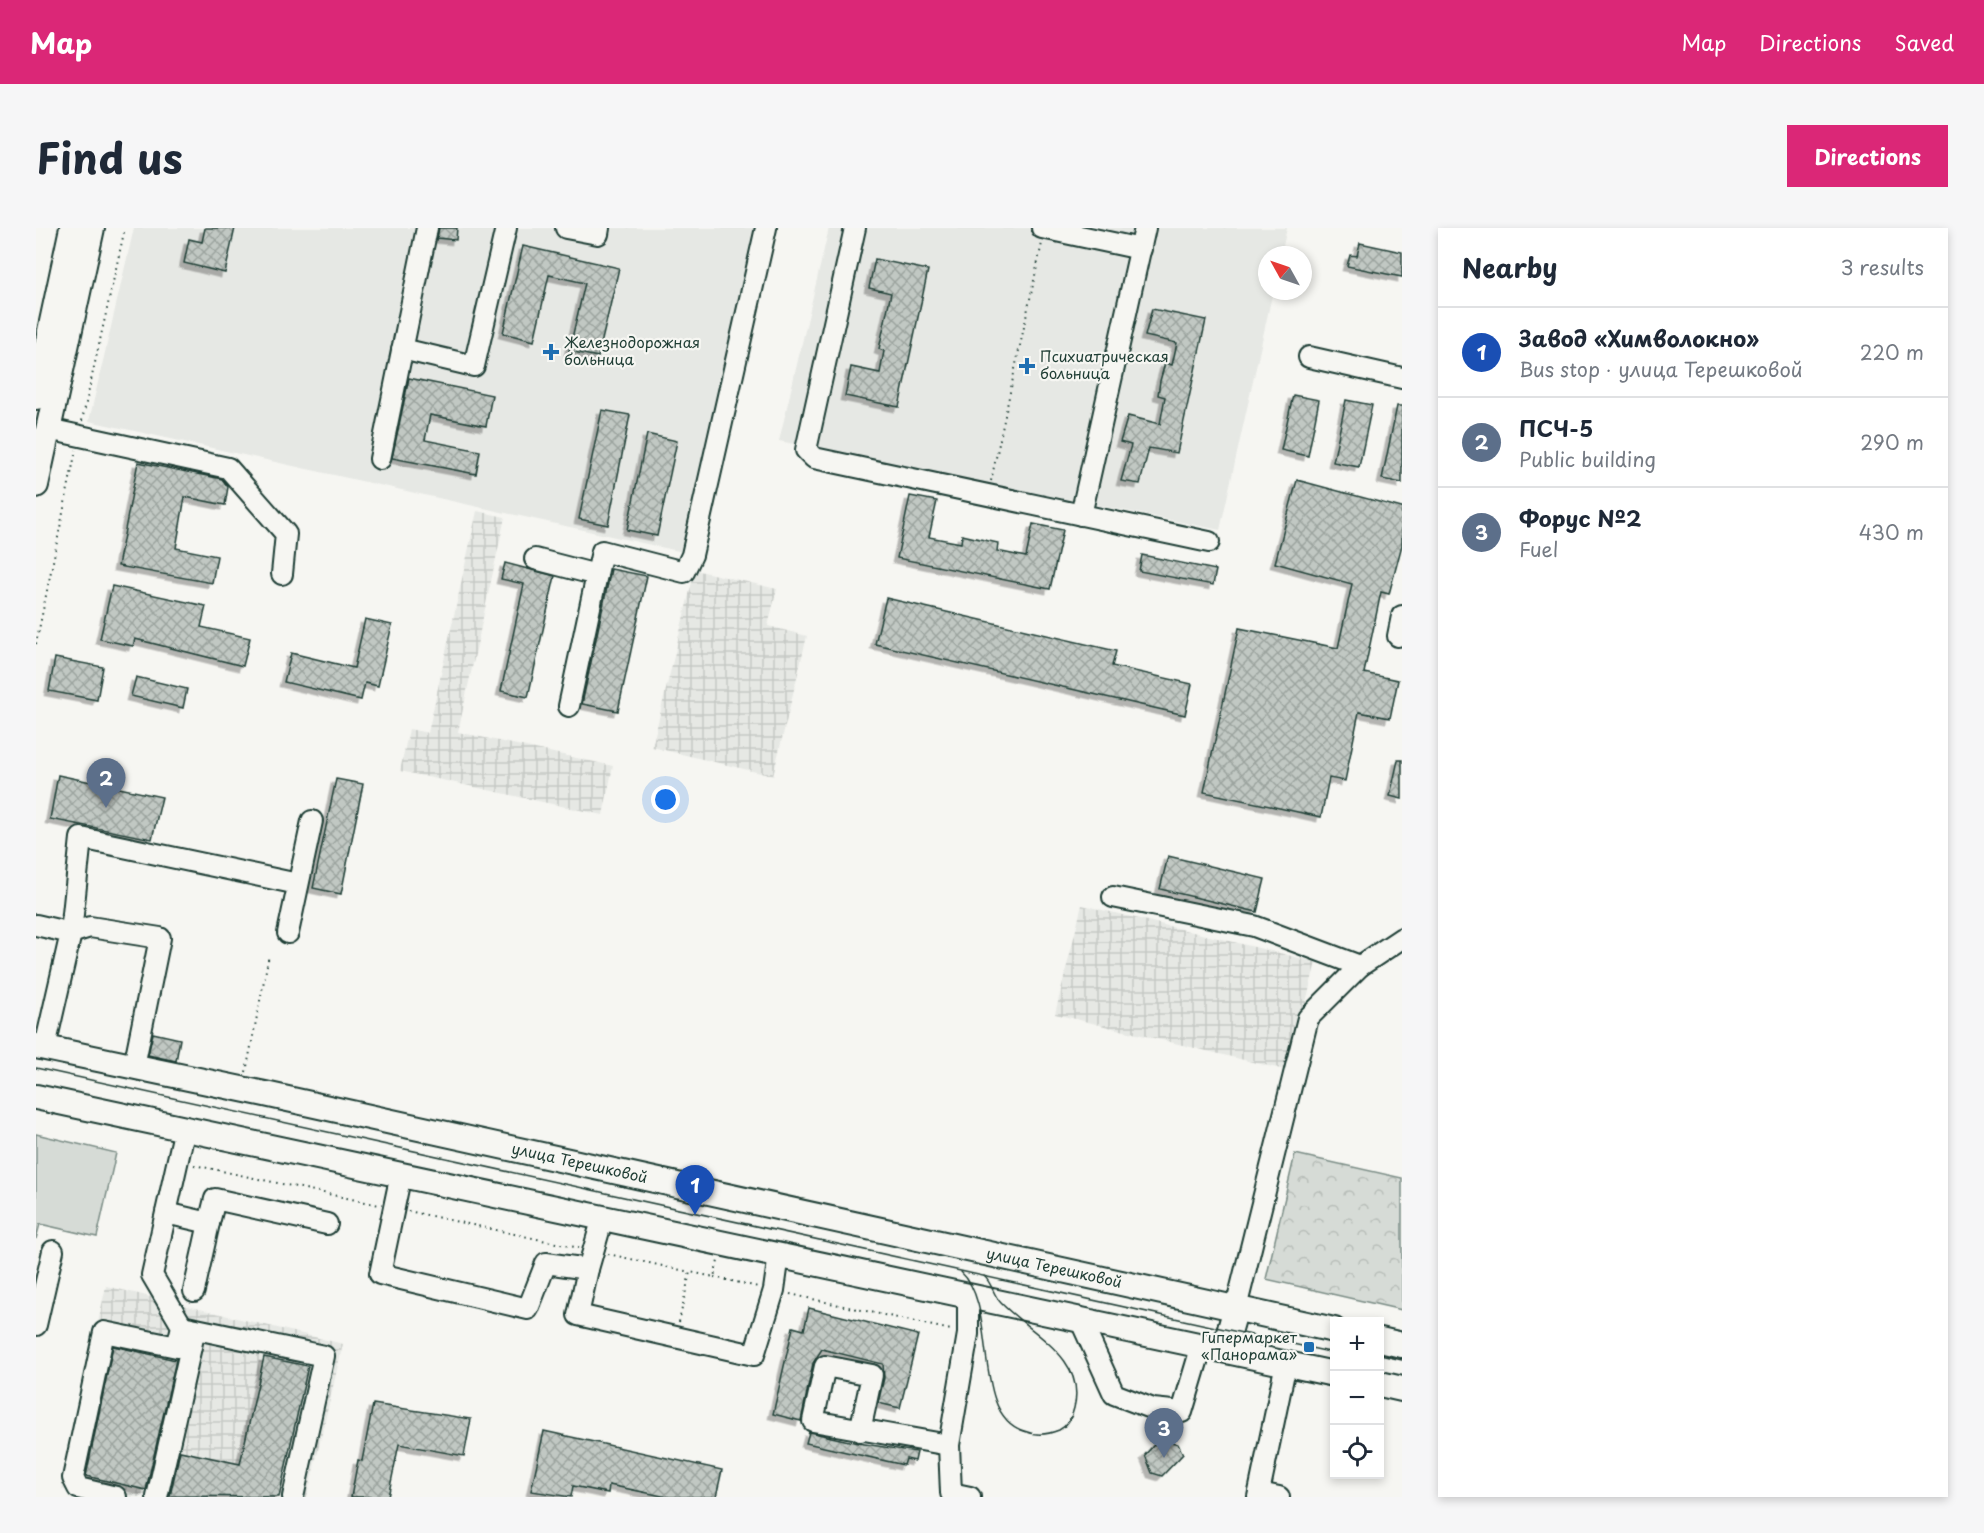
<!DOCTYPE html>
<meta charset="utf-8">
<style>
body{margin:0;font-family:"Playpen Sans",sans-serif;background:#f6f6f7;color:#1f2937}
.controls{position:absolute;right:18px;bottom:18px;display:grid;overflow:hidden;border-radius:0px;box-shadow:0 3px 9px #0003}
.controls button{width:54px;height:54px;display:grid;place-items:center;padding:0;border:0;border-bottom:2px solid #e0e1e3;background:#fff;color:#1f2937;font:30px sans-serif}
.compass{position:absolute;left:1222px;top:18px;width:54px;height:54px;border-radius:50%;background:#fff;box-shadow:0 3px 9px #0003;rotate:310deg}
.you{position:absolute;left:630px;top:572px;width:21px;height:21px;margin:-15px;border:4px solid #fff;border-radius:50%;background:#1a73e8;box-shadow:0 0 0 9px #1a73e833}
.badge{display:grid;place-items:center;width:39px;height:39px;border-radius:50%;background:#db2777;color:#fff;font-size:20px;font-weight:700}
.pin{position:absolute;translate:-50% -50px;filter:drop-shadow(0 2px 3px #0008)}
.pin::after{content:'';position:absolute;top:32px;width:21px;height:18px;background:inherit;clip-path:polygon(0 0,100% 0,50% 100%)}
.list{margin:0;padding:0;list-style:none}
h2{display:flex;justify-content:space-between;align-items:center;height:78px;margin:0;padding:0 24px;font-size:26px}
h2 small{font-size:20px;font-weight:400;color:#747a83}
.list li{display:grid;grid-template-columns:39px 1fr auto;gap:18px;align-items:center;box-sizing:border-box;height:90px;padding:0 24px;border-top:2px solid #e0e1e3}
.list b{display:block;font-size:22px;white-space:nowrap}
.list p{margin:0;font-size:20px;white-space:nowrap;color:#747a83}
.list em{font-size:20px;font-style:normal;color:#747a83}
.icon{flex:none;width:33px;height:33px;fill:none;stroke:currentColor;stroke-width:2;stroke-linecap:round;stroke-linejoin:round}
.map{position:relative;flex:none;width:1366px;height:1269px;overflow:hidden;border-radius:0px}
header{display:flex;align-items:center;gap:36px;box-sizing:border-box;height:84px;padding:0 30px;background:#db2777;color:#fff}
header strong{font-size:28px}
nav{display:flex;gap:33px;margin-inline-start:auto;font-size:21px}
.intro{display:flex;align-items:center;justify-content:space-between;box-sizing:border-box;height:144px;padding:0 36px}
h1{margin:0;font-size:42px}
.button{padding:15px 27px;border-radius:0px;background:#db2777;color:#fff;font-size:21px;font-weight:700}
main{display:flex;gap:36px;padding:0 36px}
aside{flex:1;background:#fff;border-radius:0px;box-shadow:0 3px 9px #0003}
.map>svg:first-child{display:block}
.built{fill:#e6e8e4}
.industrial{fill:url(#industrial-grid)}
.green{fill:#d6dbd6;stroke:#7a8c85;stroke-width:1.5}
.forest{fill:url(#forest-crowns);stroke:#7a8c85;stroke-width:1.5}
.building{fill:url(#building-cross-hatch);stroke:#1f3d34;stroke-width:1.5;filter:url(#shadow)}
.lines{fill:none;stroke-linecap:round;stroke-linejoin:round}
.minor-casing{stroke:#1f3d34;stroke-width:24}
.major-casing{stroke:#1f3d34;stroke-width:28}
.path{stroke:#1f3d34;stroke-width:2;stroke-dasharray:1.5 4.5;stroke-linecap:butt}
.minor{stroke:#f6f6f2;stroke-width:20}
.major{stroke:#f6f6f2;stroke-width:24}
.tram{stroke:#1f3d34;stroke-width:1.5}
.poi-dot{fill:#1f6fb2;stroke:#f6f6f2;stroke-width:2}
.labels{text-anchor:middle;stroke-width:4.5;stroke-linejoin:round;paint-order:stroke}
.poi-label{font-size:15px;fill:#1f3d34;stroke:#f6f6f2;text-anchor:start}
.street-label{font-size:15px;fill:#1f3d34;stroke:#f6f6f2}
</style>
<header>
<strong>Map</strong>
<nav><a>Map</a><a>Directions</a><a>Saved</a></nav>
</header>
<div class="intro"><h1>Find us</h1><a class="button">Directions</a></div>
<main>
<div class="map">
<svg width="1366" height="1269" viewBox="0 0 1366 1269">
<defs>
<pattern id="industrial-grid" width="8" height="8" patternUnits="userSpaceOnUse" patternTransform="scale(1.5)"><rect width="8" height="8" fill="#e6e8e4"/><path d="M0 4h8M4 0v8" fill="none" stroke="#c5c8c4"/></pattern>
<pattern id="forest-crowns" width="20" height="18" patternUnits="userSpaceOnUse" patternTransform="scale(1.5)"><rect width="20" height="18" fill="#d6dbd6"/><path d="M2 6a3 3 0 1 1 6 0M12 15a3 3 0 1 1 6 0" fill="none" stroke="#b7bdb8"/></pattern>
<pattern id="building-cross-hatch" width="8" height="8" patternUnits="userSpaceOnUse" patternTransform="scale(1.5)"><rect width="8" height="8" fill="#c1c8c3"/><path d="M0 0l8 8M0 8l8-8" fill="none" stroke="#9ca49f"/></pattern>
<filter id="shadow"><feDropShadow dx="-4.5" dy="4.5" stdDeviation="0" flood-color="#0004"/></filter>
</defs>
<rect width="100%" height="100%" fill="#f6f6f2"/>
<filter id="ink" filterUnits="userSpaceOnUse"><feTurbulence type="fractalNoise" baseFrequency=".0167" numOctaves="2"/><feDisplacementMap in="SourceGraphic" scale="12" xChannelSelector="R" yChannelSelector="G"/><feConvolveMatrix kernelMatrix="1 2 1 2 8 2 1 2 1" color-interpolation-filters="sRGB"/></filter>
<g filter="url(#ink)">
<g class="built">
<path d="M 98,0 L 720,0 L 647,324 L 53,193 Z"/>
<path d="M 793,0 L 1251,0 L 1245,27 L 1231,27 L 1231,63 L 1237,63 L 1184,302 L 743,213 Z"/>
</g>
<g class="industrial">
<path d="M 441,283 L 469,289 L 422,504 L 577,538 L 567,587 L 364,543 L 373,501 L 392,505 Z"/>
<path d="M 659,342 L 741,361 L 732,398 L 771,408 L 737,548 L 616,519 Z"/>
<path d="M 1046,677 L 1280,734 L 1253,843 L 1019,786 Z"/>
<path d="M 70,1058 L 307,1116 L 271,1269 L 61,1269 L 26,1261 Z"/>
</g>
<path class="green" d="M 0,906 L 80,925 L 61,1009 L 4,996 L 0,1011 Z"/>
<path class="forest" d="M 1259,926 L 1366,950 L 1366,1082 L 1230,1051 Z"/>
<g class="building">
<path d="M 169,0 L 199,0 L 189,45 L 148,35 L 153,11 L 166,14 Z"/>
<path d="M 403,0 L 421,0 L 420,12 L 401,10 Z"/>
<path d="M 1324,15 L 1366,24 L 1366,49 L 1311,38 L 1314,27 L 1321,28 Z"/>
<path d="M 487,18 L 583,40 L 562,129 L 533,123 L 549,55 L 513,47 L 498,113 L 467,105 Z"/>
<path d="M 839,31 L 892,42 L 863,179 L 809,168 L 815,139 L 844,145 L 848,123 L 843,121 L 855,65 L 833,60 Z"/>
<path d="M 1116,81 L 1170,92 L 1141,225 L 1113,220 L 1104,256 L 1085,253 L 1095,217 L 1084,214 L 1092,188 L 1124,196 L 1129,169 L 1122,167 L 1124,153 L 1129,135 L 1136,137 L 1141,115 L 1109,108 Z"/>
<path d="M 373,150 L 456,167 L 450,198 L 394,187 L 389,212 L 444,223 L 440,246 L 356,230 Z"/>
<path d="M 1257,167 L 1283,172 L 1272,228 L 1245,222 Z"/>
<path d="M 1310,172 L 1336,177 L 1323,239 L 1297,234 Z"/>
<path d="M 1361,178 L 1366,178 L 1366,255 L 1346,251 Z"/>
<path d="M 566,182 L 594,187 L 572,297 L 543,291 Z"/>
<path d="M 611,206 L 641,213 L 621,308 L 591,302 Z"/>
<path d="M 102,234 L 186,251 L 192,259 L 189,277 L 149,269 L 140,320 L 181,328 L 176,355 L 82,338 Z"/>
<path d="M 1261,252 L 1366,280 L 1366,317 L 1353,366 L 1345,364 L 1328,445 L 1362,452 L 1354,490 L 1323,484 L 1309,553 L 1293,550 L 1285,589 L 1168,564 L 1203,400 L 1302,420 L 1316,356 L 1239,335 Z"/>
<path d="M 874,268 L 901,273 L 893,309 L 925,315 L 926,307 L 962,315 L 961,323 L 990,329 L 997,296 L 1027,302 L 1014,361 L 861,330 Z"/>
<path d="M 1106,327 L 1180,342 L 1177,357 L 1103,343 Z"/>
<path d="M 469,335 L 519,348 L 492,469 L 465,463 L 488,356 L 465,351 Z"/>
<path d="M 575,341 L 611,348 L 582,483 L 546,476 Z"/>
<path d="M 76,358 L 170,378 L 165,399 L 214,410 L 207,438 L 99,411 L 97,418 L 64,411 Z"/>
<path d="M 850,370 L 1080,423 L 1076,438 L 1156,456 L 1149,487 L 839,416 Z"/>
<path d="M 329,391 L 356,397 L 342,458 L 329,455 L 325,472 L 248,454 L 255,425 L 318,440 Z"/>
<path d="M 19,430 L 67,439 L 61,472 L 13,463 Z"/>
<path d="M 100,449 L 151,461 L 147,480 L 95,468 Z"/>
<path d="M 1362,532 L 1366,532 L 1366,571 L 1354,568 Z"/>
<path d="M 22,547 L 126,569 L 116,611 L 14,591 Z"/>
<path d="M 300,551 L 327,556 L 305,666 L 277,660 Z"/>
<path d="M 1132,628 L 1229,651 L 1221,684 L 1124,661 Z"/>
<path d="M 117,805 L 144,811 L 140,833 L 112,827 Z"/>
<path d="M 773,1080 L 882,1107 L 864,1180 L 842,1175 L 848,1150 L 847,1136 L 786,1121 L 777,1135 L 765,1193 L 737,1186 L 757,1099 L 768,1102 Z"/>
<path d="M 77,1118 L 140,1132 L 110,1262 L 50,1248 Z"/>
<path d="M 228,1129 L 272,1138 L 243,1269 L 134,1268 L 144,1223 L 204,1236 Z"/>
<path d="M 337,1176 L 435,1191 L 428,1228 L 363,1216 L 352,1269 L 315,1269 L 322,1232 L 326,1233 Z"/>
<path d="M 508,1203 L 686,1242 L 680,1269 L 631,1269 L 573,1257 L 572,1265 L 537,1258 L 535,1269 L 495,1263 Z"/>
<path d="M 773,1204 L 822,1215 L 881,1224 L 879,1233 L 870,1231 L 868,1237 L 770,1215 Z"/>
<path d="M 1124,1210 L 1142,1216 L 1147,1226 L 1126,1248 L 1116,1245 L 1109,1227 Z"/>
</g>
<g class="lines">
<g class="minor-casing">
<g id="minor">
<path d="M 530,0 L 562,6 L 563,0"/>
<path d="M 819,0 L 770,222 L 778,230 L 1173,314"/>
<path d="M 1006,0 L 1105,21"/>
<path d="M 366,121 L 438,138 L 470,0"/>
<path d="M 1273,129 L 1366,150"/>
<path d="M 12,201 L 192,240 L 250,306 L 246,346"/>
<path d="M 344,231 L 391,0"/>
<path d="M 1045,287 L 1109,0"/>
<path d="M 499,331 L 561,347"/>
<path d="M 1362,408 L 1366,388"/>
<path d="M 533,478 L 566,323 L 648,344 L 656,327 L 730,0"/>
<path d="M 1077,669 L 1218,698 L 1324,738"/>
<path d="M 0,697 L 35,705 L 9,819"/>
<path d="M 252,705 L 276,593"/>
<path d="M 98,838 L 124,710 L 54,699 L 35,705 L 45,610 L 262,656"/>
<path d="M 365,946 L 344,1046 L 492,1081 L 510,1035 L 552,1041 L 567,989"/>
<path d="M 130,985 L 173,995 L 179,971 L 291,996"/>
<path d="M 552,1041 L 542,1087 L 718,1127 L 738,1062 L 743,1027"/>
<path d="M 158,1063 L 173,995"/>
<path d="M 932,1067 L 932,1106 L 913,1217 L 915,1265 L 934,1269"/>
<path d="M 1200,1080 L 1272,790 L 1324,738 L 1366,710"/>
<path d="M 1044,1091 L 1078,1166 L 1117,1181 L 1146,1184 L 1166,1117"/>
<path d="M 0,1097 L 17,1023"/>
<path d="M 146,1098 L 288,1128 L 257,1269"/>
<path d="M 824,1203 L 836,1147 L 789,1138 L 777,1193 L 913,1217"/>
<path d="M 1223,1265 L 1243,1269"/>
<path d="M 80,1269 L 42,1260 L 37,1250 L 68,1104 L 141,1119 L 146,1098 L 116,1047 L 149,900"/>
<path d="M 121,1269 L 159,1101"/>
<path d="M 1222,1269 L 1250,1135"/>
</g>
</g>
<g class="major-casing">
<g id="major">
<path d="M 0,169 L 36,0"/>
<path d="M 0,257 L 56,0"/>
<path id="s1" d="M 0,818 L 229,866 L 1298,1102"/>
<path d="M 0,869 L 1298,1146"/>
<path d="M 1344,1112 L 1366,1117"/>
<path d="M 1188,1122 L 1200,1080"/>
<path d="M 1344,1156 L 1366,1161"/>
</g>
</g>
<g class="path">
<path d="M 46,193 L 89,0"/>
<path d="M 955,253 L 1006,15"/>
<path d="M 0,416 L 40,222"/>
<path d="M 210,844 L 233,727"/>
<path d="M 158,937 L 343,977"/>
<path d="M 372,983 L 543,1020"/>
<path d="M 572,1026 L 654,1044"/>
<path d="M 678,1049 L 722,1059"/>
<path d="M 754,1066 L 915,1102"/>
<path d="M 643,1094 L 654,1044 L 678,1049 L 682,1033"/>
</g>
<use href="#minor" class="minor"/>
<use href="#major" class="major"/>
<g class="tram">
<path d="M 0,840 L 1298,1125"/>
<path d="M 925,1044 C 963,1079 934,1186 988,1203 C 1000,1208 1011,1207 1023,1202 C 1031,1198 1036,1189 1038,1180 C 1051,1130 995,1106 965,1075 C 957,1067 956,1055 948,1048"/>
<path d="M 1344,1127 L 1366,1132"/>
</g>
</g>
</g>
<g class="poi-dot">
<path d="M512 115h6v6h6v6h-6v6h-6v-6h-6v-6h6z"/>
<path d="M988 129h6v6h6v6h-6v6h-6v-6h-6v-6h6z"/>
<rect x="1267" y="1113" width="12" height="12" rx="3"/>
</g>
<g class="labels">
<g class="poi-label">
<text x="528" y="120">Железнодорожная<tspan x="528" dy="17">больница</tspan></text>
<text x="1004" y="134">Психиатрическая<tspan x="1004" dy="17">больница</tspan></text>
<text x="1261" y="1115" text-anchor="end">Гипермаркет<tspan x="1261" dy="17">«Панорама»</tspan></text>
</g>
<g class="street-label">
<text dy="5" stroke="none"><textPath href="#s1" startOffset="556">улица Терешковой</textPath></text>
<text dy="5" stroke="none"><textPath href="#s1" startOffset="1042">улица Терешковой</textPath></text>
</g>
</g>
</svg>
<div class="controls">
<button>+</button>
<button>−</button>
<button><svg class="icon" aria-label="locate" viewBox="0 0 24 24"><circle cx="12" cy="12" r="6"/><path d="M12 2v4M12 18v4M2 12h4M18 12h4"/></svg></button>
</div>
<svg class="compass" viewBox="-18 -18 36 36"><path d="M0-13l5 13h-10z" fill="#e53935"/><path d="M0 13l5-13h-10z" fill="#747a83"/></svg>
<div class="you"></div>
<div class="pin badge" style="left:659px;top:987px;background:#1a4fb4">1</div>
<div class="pin badge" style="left:70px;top:580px;background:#5c6f8a">2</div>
<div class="pin badge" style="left:1128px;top:1230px;background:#5c6f8a">3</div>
</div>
<aside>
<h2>Nearby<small>3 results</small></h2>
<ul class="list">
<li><span class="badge" style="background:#1a4fb4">1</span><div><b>Завод «Химволокно»</b><p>Bus stop · улица Терешковой</p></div><em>220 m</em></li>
<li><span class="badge" style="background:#5c6f8a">2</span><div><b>ПСЧ-5</b><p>Public building</p></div><em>290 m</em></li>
<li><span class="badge" style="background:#5c6f8a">3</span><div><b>Форус №2</b><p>Fuel</p></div><em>430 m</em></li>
</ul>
</aside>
</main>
